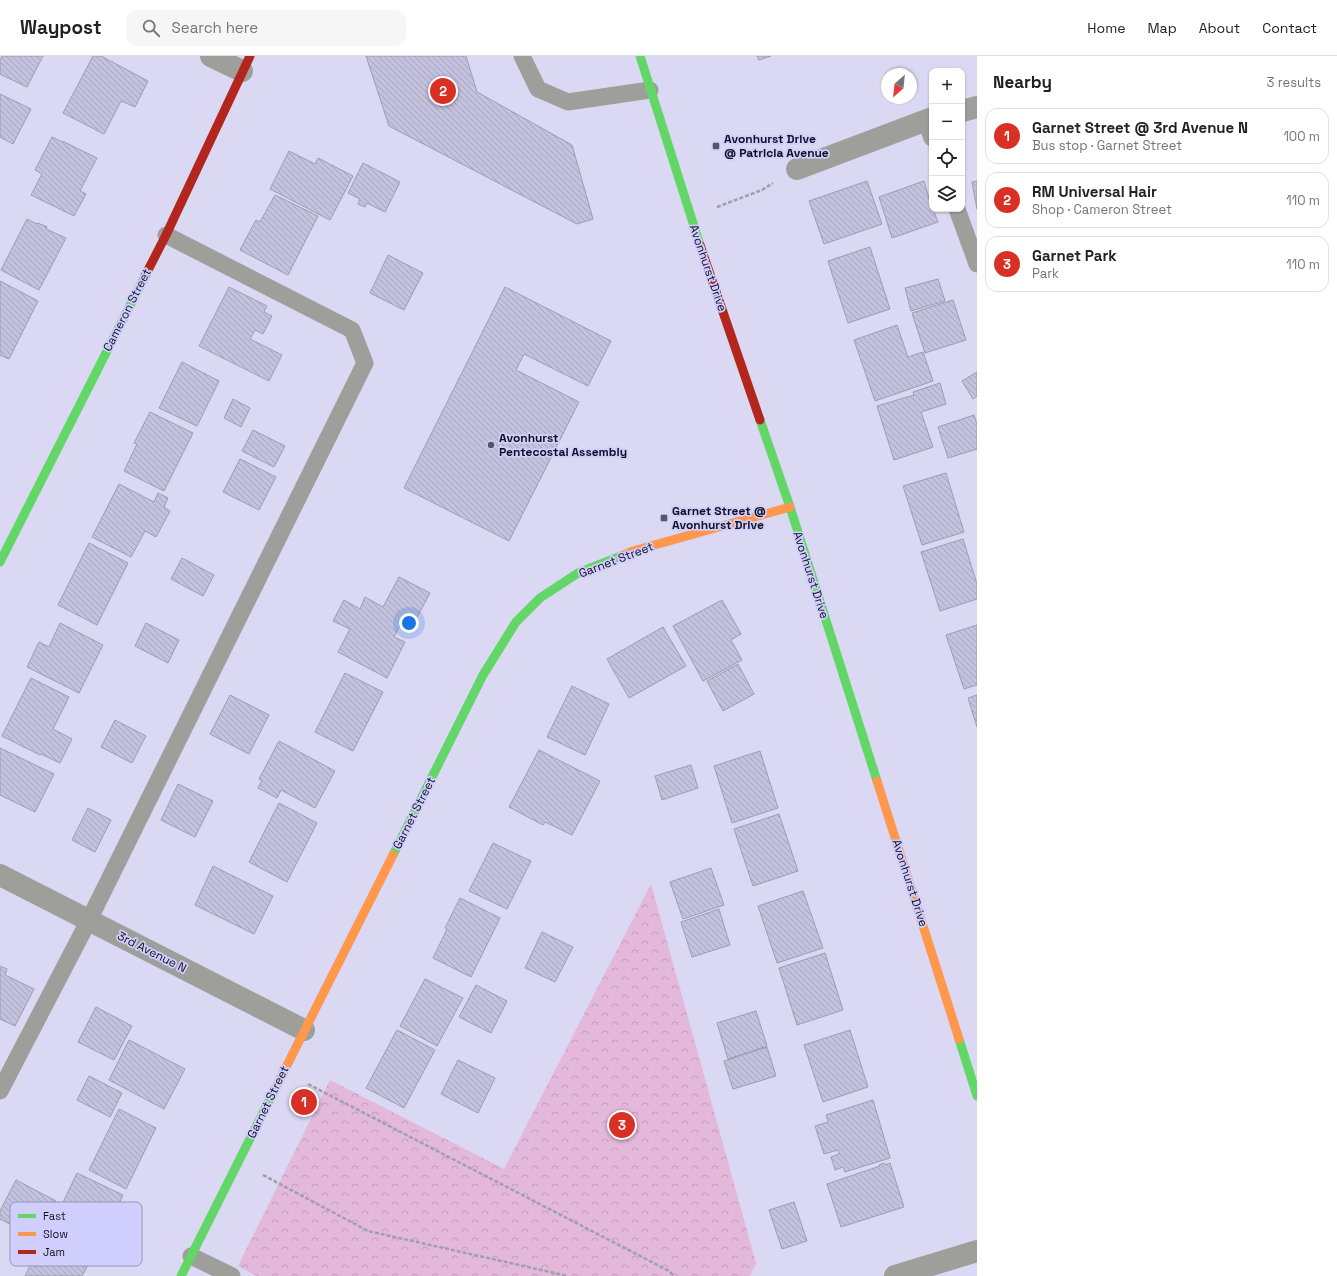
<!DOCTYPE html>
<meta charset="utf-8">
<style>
body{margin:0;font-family:"Space Grotesk",sans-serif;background:#f6f6f6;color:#202124}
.controls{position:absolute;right:12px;top:12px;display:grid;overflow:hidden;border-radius:8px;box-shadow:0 1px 3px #0004}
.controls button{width:36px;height:36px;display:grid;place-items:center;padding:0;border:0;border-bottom:1px solid #e0e0e0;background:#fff;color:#202124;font:20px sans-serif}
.compass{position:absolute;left:881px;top:12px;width:36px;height:36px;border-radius:50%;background:#fff;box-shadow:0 1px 3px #0004;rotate:207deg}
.you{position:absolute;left:409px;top:567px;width:14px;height:14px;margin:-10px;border:3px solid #fff;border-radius:50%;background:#1a73e8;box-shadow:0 0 0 6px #1a73e833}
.badge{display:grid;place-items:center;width:26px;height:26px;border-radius:50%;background:#d93025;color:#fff;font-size:13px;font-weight:700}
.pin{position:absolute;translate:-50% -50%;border:2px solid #fff;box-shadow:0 1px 4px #0006}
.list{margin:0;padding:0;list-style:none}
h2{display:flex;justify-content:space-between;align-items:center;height:52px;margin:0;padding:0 16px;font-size:17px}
h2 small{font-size:13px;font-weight:400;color:#757577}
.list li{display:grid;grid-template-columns:26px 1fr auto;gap:12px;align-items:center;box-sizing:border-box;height:56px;margin:0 8px 8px;padding:0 8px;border:1px solid #e0e0e0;border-radius:12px}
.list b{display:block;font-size:15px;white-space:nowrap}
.list p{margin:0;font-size:13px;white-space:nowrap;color:#757577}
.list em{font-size:13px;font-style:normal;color:#757577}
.icon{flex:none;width:22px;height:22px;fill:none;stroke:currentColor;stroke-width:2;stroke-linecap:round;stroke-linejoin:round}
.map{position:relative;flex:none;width:977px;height:1220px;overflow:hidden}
header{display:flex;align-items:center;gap:24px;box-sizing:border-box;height:56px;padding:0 20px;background:#fff;border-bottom:1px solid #e0e0e0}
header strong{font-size:19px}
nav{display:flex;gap:22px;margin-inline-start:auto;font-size:14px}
.search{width:280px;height:36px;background:#f6f6f6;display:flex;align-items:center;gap:10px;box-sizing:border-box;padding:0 14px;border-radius:12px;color:#757577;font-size:15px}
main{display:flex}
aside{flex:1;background:#fff}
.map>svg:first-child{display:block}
.park{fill:url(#park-crowns)}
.building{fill:url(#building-back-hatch);stroke:#9d9caf}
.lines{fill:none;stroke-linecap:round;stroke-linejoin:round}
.path{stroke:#a0a0a7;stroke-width:2.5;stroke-dasharray:4 2;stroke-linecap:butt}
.lane{stroke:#9e9e9b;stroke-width:17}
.street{stroke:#9e9e9b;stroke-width:22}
.fast{stroke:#63d668;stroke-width:9}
.slow{stroke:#ff974d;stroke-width:9}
.jam{stroke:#b3261e;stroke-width:9}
.poi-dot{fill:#575569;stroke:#d0cefc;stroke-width:1.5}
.labels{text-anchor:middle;stroke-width:3.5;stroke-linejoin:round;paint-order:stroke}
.poi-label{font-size:12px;font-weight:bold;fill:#100f1f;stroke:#d0cefc;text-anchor:start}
.street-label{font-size:12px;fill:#100f1f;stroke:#d0cefc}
.key{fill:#d0cefc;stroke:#9695ba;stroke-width:1}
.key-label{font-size:11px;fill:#100f1f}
</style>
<header>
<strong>Waypost</strong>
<div class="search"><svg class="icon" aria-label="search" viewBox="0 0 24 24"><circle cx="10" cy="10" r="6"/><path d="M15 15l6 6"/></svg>Search here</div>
<nav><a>Home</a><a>Map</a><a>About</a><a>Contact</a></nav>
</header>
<main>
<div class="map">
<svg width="977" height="1220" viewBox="0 0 977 1220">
<defs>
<pattern id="park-crowns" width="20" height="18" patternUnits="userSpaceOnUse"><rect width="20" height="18" fill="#e4b8da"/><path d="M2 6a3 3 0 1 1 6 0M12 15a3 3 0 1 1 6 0" fill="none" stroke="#c39dbb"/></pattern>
<pattern id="building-back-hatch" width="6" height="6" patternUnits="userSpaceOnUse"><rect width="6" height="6" fill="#c4c1de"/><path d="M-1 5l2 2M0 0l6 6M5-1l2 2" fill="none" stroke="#a7a5be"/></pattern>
</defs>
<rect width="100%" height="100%" fill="#dad8f2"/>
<path class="park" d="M 651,828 L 756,1207 L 750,1220 L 257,1220 L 238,1210 L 330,1024 L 504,1113 Z"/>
<g class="building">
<path d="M 2,0 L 43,0 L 27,31 L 0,18 L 0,4 Z"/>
<path d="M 93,0 L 101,0 L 148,25 L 135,51 L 121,45 L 104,78 L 63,57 Z"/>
<path d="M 366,0 L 466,0 L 477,36 L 572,89 L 593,163 L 577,168 L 389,70 Z"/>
<path d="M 757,0 L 771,0 L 759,4 Z"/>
<path d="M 0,38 L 31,53 L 13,88 L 0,81 Z"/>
<path d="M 52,81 L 62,86 L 62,85 L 97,102 L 80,135 L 86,138 L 74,160 L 31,139 L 42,118 L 35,114 Z"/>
<path d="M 289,95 L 315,108 L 318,102 L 353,120 L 330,164 L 270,133 Z"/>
<path d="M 363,107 L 400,126 L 385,156 L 367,147 L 365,151 L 358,148 L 360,143 L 348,137 Z"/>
<path d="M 867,125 L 882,168 L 824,188 L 809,145 Z"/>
<path d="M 924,125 L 932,153 L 933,153 L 938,166 L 892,182 L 879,141 Z"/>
<path d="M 977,125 L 977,153 L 972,126 Z"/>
<path d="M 275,139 L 318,160 L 288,219 L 240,194 L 256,164 L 260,166 Z"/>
<path d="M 27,163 L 37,168 L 38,167 L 47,171 L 46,173 L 66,182 L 39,234 L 1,214 Z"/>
<path d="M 870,191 L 890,253 L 848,267 L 828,205 Z"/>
<path d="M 388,199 L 423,217 L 404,254 L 370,237 Z"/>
<path d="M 938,223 L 945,245 L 911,255 L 905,232 Z"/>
<path d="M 0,225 L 38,245 L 9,303 L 0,299 Z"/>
<path d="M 229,231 L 267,250 L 264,256 L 272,260 L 263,278 L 255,274 L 250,283 L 282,299 L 269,325 L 199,290 Z"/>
<path d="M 505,231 L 611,285 L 588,330 L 524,298 L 516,314 L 579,346 L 509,485 L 404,432 Z"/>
<path d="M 953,244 L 966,284 L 925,297 L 912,257 Z"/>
<path d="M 897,269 L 908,301 L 923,296 L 933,325 L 875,345 L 854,284 Z"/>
<path d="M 182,306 L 219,325 L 197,370 L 159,352 Z"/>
<path d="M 977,316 L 977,340 L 973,343 L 962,325 Z"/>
<path d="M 940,327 L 946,348 L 921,356 L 933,391 L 894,404 L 877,350 L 914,339 L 913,336 Z"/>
<path d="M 233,343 L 250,352 L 241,371 L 224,362 Z"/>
<path d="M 150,356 L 193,377 L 164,435 L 124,415 L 137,388 L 134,387 Z"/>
<path d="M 974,359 L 977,368 L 977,393 L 948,402 L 938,371 Z"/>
<path d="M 253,374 L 285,390 L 274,411 L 242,395 Z"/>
<path d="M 240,403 L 276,421 L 259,454 L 223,436 Z"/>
<path d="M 946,417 L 964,476 L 922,489 L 903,430 Z"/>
<path d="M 119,428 L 154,446 L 158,437 L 168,442 L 164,451 L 170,455 L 156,481 L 145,475 L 131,501 L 92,481 Z"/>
<path d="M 963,483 L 977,528 L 977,543 L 940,555 L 921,496 Z"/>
<path d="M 89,487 L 128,507 L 97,569 L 58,549 Z"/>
<path d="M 182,502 L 214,519 L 203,540 L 171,523 Z"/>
<path d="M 399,521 L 430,537 L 414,567 L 404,562 L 394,581 L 405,586 L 387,622 L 338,596 L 350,573 L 333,565 L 344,544 L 360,553 L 365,541 L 383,551 Z"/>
<path d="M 722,544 L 741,578 L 731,584 L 742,604 L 703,625 L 673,570 Z"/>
<path d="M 60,567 L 103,589 L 79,637 L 27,611 L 39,586 L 49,591 Z"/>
<path d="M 146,567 L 179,584 L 168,607 L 135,590 Z"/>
<path d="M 977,569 L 977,629 L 964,633 L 946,579 Z"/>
<path d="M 663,571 L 686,610 L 629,642 L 607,603 Z"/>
<path d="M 738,608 L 754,638 L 723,655 L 707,625 Z"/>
<path d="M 345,617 L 383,636 L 353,695 L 315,676 Z"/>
<path d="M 31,622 L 69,641 L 53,673 L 72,683 L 60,707 L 41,698 L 40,699 L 2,680 Z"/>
<path d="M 572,630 L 609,648 L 585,699 L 547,681 Z"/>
<path d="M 230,639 L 269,659 L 249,698 L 210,678 Z"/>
<path d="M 977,639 L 977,671 L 968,642 Z"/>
<path d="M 115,664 L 146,680 L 132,707 L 101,691 Z"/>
<path d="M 279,685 L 335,715 L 315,752 L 281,734 L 277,742 L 258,732 L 262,724 L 259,723 Z"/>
<path d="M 0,692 L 54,718 L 35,756 L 0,739 Z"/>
<path d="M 539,694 L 600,725 L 572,779 L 545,766 L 543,769 L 509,751 Z"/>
<path d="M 760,695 L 778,752 L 732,767 L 714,710 Z"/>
<path d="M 691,709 L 698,732 L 662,744 L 655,720 Z"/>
<path d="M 178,728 L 213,745 L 195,781 L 161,764 Z"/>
<path d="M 279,747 L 317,767 L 287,826 L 249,806 Z"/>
<path d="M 88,752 L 111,764 L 95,796 L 72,784 Z"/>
<path d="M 779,758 L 798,815 L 753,830 L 734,773 Z"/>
<path d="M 493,787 L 531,805 L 507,853 L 469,835 Z"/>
<path d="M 213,810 L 273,840 L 254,878 L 195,849 Z"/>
<path d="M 711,812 L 724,849 L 683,863 L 670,826 Z"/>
<path d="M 803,835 L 823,892 L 777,907 L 758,850 Z"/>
<path d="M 460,842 L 500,862 L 471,921 L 433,902 L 447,873 L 445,872 Z"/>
<path d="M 719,853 L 730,889 L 692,901 L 681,866 Z"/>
<path d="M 542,876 L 573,891 L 555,926 L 525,912 Z"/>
<path d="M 825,897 L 843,954 L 797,969 L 779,912 Z"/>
<path d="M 0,910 L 7,913 L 5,919 L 34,933 L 15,970 L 0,963 Z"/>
<path d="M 425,923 L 463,942 L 437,990 L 400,970 Z"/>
<path d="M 476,929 L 507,945 L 491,977 L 459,961 Z"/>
<path d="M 96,951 L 132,970 L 114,1004 L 78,986 Z"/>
<path d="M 756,955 L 767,990 L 728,1003 L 717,967 Z"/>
<path d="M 397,974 L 435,994 L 404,1052 L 366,1032 Z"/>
<path d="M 850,974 L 868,1031 L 823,1046 L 804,989 Z"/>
<path d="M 129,984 L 185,1013 L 164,1053 L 109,1024 Z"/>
<path d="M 767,991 L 776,1020 L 733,1033 L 724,1005 Z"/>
<path d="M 458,1004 L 495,1022 L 478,1057 L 441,1038 Z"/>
<path d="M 89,1020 L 122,1037 L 110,1061 L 77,1044 Z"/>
<path d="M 873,1044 L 890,1102 L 845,1116 L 843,1111 L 835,1114 L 831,1101 L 839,1098 L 838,1094 L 824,1098 L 815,1070 L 828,1066 L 826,1059 Z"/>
<path d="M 119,1053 L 156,1072 L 126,1133 L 89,1114 Z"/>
<path d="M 884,1107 L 885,1109 L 890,1107 L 904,1151 L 841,1171 L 827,1128 L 880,1110 L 879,1109 Z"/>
<path d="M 77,1117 L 123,1139 L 107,1174 L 101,1172 L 96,1183 L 55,1163 Z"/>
<path d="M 16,1124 L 56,1145 L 37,1182 L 0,1163 L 0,1155 Z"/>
<path d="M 794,1146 L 807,1185 L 782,1193 L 769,1154 Z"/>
<path d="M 46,1191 L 87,1211 L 82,1220 L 25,1220 L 31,1208 L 36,1211 Z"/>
</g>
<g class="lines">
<g class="path">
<path d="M 717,151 L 762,134 L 773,127"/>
<path d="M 308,1028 L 669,1215 L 674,1220"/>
<path d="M 263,1119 L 368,1175 L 568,1220"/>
</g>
<g class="lane">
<path d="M 522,0 L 538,33 L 568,46 L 650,34"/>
<path d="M 925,63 L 932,82"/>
<path d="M 957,153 L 977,208"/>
<path d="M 0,1035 L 89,864 L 365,307 L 352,274 L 166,179"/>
<path d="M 191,1200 L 232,1220"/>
</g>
<g class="street">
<path d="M 211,0 L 242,15"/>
<path d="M 962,55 L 977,51"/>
<path d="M 797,113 L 932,62"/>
<path d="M 0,819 L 304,974"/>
<path d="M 895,1220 L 977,1195"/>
</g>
<g class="fast">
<path d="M 640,0 L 700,189"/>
<path d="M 760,364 L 790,451 L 877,725"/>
<path d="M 0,506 L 145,220"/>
<path d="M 393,799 L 483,619 L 516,566 L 540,542 L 578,517 L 621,500"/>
<path d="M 959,983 L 977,1040"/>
<path d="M 181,1220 L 274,1035"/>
</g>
<g class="slow">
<path d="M 621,500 L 633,495 L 790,451"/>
<path d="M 877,725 L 959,983"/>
<path d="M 274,1035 L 393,799"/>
</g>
<g class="jam">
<path d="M 700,189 L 760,364"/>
<path d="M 145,220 L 166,179 L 250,0"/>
</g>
</g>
<g class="poi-dot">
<rect x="712" y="86" width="8" height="8" rx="2"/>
<circle cx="491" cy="389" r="4"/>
<rect x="660" y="458" width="8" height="8" rx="2"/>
</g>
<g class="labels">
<g class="poi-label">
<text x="724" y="87">Avonhurst Drive<tspan x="724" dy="14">@ Patricia Avenue</tspan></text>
<text x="499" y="386">Avonhurst<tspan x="499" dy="14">Pentecostal Assembly</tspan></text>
<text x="672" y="459">Garnet Street @<tspan x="672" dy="14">Avonhurst Drive</tspan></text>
</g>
<g class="street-label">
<text transform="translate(708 212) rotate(71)" y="4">Avonhurst Drive</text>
<text transform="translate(127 254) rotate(-63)" y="4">Cameron Street</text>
<text transform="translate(616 504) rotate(-21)" y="4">Garnet Street</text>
<text transform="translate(811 519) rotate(72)" y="4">Avonhurst Drive</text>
<text transform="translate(414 757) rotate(-63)" y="4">Garnet Street</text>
<text transform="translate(910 827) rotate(72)" y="4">Avonhurst Drive</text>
<text transform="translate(152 896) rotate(27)" y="4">3rd Avenue N</text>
<text transform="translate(268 1046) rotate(-64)" y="4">Garnet Street</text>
</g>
</g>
<rect x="10" y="1146" width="132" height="64" rx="6" class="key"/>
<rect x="18" y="1158" width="18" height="4" fill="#63d668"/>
<rect x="18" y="1176" width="18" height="4" fill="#ff974d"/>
<rect x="18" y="1194" width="18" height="4" fill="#b3261e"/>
<g class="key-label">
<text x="43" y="1164">Fast</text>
<text x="43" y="1182">Slow</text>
<text x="43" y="1200">Jam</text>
</g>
</svg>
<div class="controls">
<button>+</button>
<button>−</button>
<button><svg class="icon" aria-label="locate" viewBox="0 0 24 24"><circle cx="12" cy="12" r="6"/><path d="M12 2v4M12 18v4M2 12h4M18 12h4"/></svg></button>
<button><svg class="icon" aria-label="layers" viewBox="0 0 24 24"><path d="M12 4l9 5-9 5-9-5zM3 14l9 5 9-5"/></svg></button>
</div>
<svg class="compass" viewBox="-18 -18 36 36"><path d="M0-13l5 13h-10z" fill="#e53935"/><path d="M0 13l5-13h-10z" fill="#757577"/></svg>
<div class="you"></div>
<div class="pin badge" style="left:304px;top:1046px">1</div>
<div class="pin badge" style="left:443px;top:35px">2</div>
<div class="pin badge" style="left:622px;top:1069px">3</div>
</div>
<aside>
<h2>Nearby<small>3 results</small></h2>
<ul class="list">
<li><span class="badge">1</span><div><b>Garnet Street @ 3rd Avenue N</b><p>Bus stop · Garnet Street</p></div><em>100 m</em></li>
<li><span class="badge">2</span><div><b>RM Universal Hair</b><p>Shop · Cameron Street</p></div><em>110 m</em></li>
<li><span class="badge">3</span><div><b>Garnet Park</b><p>Park</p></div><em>110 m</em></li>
</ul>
</aside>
</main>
